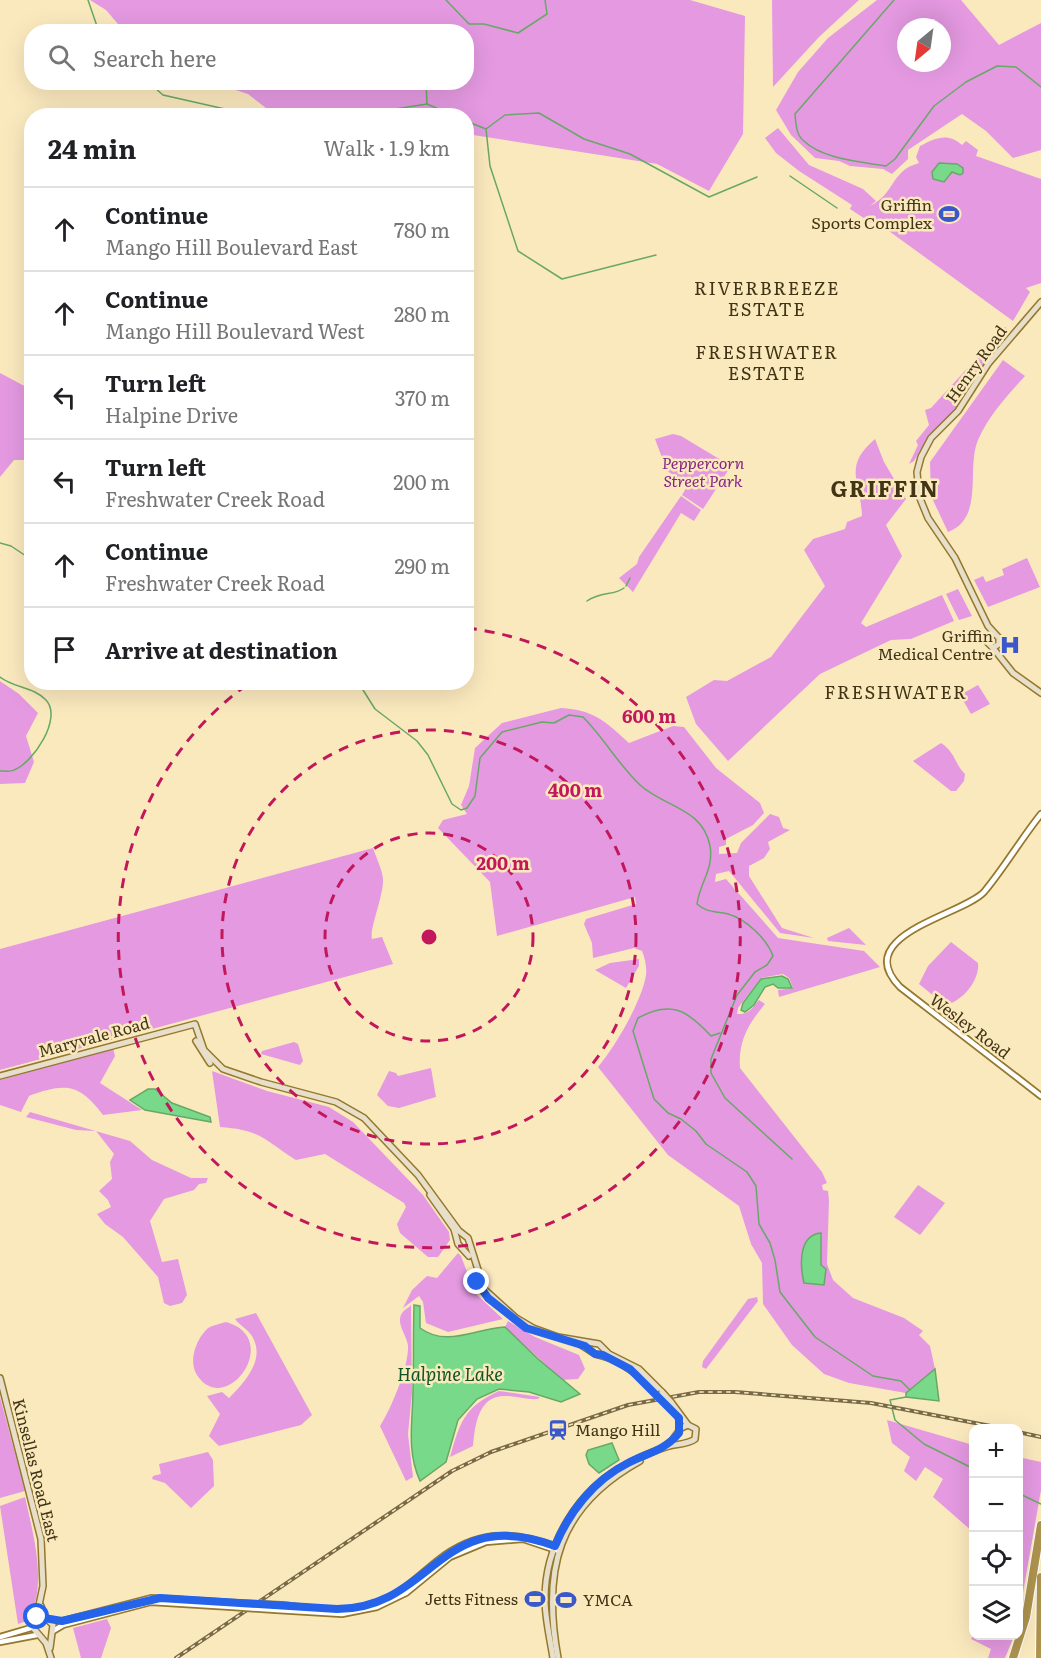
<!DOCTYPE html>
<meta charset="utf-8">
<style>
body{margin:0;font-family:Literata,serif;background:#f2f2f2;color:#202124}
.controls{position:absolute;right:18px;bottom:18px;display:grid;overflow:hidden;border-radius:12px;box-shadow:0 6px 24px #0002}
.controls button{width:54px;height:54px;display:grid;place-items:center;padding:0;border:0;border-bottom:2px solid #e0e0e0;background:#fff;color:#202124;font:30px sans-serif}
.compass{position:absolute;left:897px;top:18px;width:54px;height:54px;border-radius:50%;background:#fff;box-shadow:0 6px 24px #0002;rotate:209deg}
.stop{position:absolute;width:18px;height:18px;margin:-14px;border:4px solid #2563eb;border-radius:50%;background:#fff}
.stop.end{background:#2563eb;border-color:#fff;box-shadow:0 2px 6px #0008}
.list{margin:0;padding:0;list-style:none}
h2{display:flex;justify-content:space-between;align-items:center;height:78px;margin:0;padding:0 24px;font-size:26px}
h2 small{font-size:20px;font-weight:400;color:#757577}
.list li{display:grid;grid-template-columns:39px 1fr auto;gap:18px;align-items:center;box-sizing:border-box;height:84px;padding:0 24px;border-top:2px solid #e0e0e0}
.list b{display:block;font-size:22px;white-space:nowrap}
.list p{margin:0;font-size:20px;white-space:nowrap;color:#757577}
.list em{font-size:20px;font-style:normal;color:#757577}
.icon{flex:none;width:33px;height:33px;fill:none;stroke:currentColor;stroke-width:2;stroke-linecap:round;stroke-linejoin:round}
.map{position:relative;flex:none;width:1041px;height:1658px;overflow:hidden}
.search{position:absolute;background:#fff;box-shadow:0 6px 24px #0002;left:24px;top:24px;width:450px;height:66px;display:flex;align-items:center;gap:15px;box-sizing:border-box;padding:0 21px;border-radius:24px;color:#757577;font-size:22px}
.panel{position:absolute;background:#fff;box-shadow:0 6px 24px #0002;left:24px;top:108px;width:450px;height:582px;border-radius:24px}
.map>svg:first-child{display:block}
.green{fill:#e499e1;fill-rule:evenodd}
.water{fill:#79d98a;stroke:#68a867;stroke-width:1.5}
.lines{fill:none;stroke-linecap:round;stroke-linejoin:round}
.stream{stroke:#68a867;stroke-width:1.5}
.tertiary-casing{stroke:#94782d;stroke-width:8}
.secondary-casing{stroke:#94782d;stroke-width:8}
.motorway-casing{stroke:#fff;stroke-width:10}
.tertiary{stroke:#fff;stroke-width:4.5}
.secondary{stroke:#e7dfca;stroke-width:5}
.motorway{stroke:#ae934f;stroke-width:8}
.rail-casing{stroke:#786a47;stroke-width:4}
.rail{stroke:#fbe9be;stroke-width:1.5;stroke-dasharray:4.5;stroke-linecap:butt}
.tertiary-bridge-casing{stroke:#94782d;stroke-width:8;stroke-linecap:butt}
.secondary-bridge-casing{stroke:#94782d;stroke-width:8;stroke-linecap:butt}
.tertiary-bridge{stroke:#fff;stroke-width:4.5}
.secondary-bridge{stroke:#e7dfca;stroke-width:5}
.route{stroke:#2563eb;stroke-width:8}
.ring{fill:none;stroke:#c2185b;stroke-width:3;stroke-dasharray:10 8}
.labels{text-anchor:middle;stroke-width:5;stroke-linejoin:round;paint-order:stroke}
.poi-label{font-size:16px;fill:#413516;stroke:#fbe9be;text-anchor:end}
.street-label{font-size:16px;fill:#413516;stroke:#fbe9be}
.park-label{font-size:16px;font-style:italic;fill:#872586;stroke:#fbe9be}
.neighbourhood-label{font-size:18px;letter-spacing:1.5px;fill:#413516;stroke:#fbe9be}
.water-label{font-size:18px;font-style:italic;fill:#0f5422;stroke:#fbe9be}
.district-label{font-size:22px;font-weight:bold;letter-spacing:1.5px;fill:#413516;stroke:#fbe9be}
.centre{fill:#c2185b;stroke:#fbe9be;stroke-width:3}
.ring-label{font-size:18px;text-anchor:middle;font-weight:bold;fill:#c2185b;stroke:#fbe9be;stroke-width:5;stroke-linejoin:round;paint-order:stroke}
</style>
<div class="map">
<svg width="1041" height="1658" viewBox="0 0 1041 1658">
<rect width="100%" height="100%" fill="#fbe9be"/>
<g class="green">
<path d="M 90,0 L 690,0 L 745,16 L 743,134 L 709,191 L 657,164 L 467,134 L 466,116 L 275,115 L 248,94 L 214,83 L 466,82 L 466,32 L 124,31 L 106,10 Z"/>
<path d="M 772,0 L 859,0 L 819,37 L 773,87 Z"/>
<path d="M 877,0 L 961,0 L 999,45 L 1041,23 L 1041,150 L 1013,158 L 986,131 L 962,114 L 908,150 L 908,159 L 892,174 L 883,169 L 850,166 L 839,161 L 815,158 L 791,135 L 776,110 L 798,72 L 828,38 ZM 906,27 L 942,27 L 942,63 L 906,63 Z"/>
<path d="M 778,128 L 809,165 L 863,189 L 876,201 L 870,206 C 896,193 890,171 919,163 L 916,157 L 920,146 C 935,138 948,132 962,145 L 966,141 L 978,150 L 976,156 L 1041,179 L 1041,283 L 1026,288 L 1030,292 L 1013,321 L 882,226 L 879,228 L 850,209 L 852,205 L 799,171 L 776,153 L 765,138 Z"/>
<path d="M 1005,327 L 1010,331 L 979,370 L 954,411 L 930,434 L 914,461 L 909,464 L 918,445 L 916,441 L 929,425 L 925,410 L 931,408 Z"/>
<path d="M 1003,360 L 1025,376 C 1007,396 989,415 978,440 C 966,468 985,518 948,532 L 931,496 L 930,462 Z"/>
<path d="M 0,373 L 32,390 L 31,460 L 14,460 L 0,477 Z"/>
<path d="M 673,434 L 681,436 L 731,466 L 703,509 L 682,495 L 685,490 L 685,482 L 667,471 L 655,439 Z"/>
<path d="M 875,439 L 884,462 L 906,499 L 886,525 L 902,556 L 861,623 L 866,627 L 942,595 L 954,621 L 911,639 L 891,640 L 820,674 L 728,761 L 696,724 L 686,697 L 714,680 L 727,681 L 771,657 L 825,586 L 804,550 L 813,539 L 845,529 L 847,522 L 862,516 C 861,482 842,467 875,439 Z"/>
<path d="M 681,496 L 701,510 L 694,521 L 681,513 L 633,592 L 619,578 L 637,564 L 639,557 Z"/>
<path d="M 1027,558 L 1040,587 L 988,607 L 974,580 L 983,576 L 986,582 L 1004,575 L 1002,569 Z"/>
<path d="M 958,589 L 972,616 L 959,620 L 946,594 Z"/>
<path d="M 0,681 L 19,694 L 38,713 L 26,736 L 34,762 L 25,783 L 0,784 Z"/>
<path d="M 978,685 L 990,704 L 971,714 L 960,695 Z"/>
<path d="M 561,708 C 594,710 605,721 629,743 L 673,726 L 684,727 L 716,768 L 760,803 L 764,813 L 753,825 L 726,839 L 726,845 L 719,847 L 719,854 L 737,853 L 741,843 L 770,814 L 779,817 L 783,828 L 790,830 L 768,842 L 770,849 L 764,858 L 749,866 L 749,876 L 782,928 L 814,938 L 780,933 L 729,871 L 716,874 L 715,882 L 726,879 L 778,938 L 864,951 L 880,967 L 779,997 L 778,990 L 793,988 L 789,978 L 783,974 L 761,978 L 738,1008 L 737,1014 C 749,1015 752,1008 759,1000 L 765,1004 C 748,1024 738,1042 740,1068 L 822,1172 L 827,1183 L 822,1185 L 823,1190 L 828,1191 L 829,1200 L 827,1264 L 833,1280 L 853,1298 L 904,1318 L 923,1331 L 919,1335 L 930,1346 L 935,1369 L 906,1393 L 849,1383 L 824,1374 L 792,1345 L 763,1304 L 762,1263 L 751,1244 L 739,1206 L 668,1155 L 598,1067 C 615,1047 642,1001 646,975 C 647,968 645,958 642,951 L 634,948 L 593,958 L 592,943 L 584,924 L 586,919 L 636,904 L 635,897 L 497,936 L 490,882 L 438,828 L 443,820 L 467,814 L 461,805 L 469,786 L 475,748 L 502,723 Z"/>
<path d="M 941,743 C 956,753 954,763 965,774 L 964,781 L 956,791 L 951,791 L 913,761 Z"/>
<path d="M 373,848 C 376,857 382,869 383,879 C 384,895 369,930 372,939 L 382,937 L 393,964 L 0,1070 L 0,949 Z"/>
<path d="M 849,928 L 866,945 L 828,941 L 827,938 Z"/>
<path d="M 951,942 L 978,963 C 980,980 962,1002 945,1005 L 919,984 L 928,966 Z"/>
<path d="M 639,959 L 639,966 L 626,988 L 595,970 L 610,963 Z"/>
<path d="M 294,1042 L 298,1044 L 303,1061 L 300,1065 L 261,1054 L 262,1051 Z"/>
<path d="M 113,1048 L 115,1056 L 100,1083 L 142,1110 L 103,1115 C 79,1083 65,1083 29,1096 L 21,1112 L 0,1105 L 0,1080 Z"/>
<path d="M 431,1068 L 436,1097 L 399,1108 L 388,1106 L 377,1095 L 389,1071 L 396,1073 L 398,1076 Z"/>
<path d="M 212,1071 L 267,1091 L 329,1107 L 353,1122 L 423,1195 L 449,1232 L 450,1240 L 438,1257 L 428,1257 L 400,1233 L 397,1224 L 406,1207 L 404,1203 L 325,1154 L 296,1160 C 263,1139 261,1130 220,1127 Z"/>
<path d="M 30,1112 L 130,1141 L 152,1160 L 191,1178 L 208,1178 L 206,1183 L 199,1184 L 194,1190 L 164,1199 L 150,1221 L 162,1262 L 178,1259 L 187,1295 L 182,1303 L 170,1306 L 164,1303 L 158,1277 L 123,1237 L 105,1224 L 97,1214 L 111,1207 L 108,1200 L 99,1191 L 112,1179 L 110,1162 L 114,1154 L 96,1131 L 76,1130 L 26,1117 Z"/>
<path d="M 918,1185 L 945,1203 L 920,1235 L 894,1217 Z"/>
<path d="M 458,1253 L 461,1256 L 475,1293 L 503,1319 L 448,1332 L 426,1323 L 423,1302 L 419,1296 L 403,1308 L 412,1290 L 427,1276 L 437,1278 Z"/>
<path d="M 757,1297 L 758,1301 L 706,1369 L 702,1367 L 703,1361 L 748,1299 Z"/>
<path d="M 411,1305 L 412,1393 L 408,1434 L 413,1477 L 406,1481 L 380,1426 C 391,1409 409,1366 408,1346 C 407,1337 399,1327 400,1319 C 401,1310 407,1310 411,1305 Z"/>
<path d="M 256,1313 L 312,1415 L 301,1425 L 219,1446 L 209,1436 L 220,1414 L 207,1396 L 222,1392 L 229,1398 C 243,1384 264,1362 254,1340 C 250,1330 241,1327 235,1319 Z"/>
<path d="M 508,1321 L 535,1337 L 579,1355 L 585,1369 L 578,1379 L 562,1380 L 505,1327 Z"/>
<path d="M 226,1322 C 284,1338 226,1419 197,1375 C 188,1361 196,1339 208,1328 C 213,1325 220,1324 226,1322 Z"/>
<path d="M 499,1391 L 540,1397 L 538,1399 C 527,1400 517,1396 505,1396 C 478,1396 475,1425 473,1446 L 450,1457 C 460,1422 464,1407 499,1391 Z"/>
<path d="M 0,1397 L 25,1491 L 0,1498 Z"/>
<path d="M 887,1420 L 973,1445 L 973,1532 L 933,1497 L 943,1479 L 925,1467 L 916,1481 L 904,1471 L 910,1457 L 892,1443 Z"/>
<path d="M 208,1452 L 213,1460 L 214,1486 L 191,1508 L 165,1483 L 152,1479 L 153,1476 L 161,1474 L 159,1464 Z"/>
<path d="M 1018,1457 L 1041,1462 L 1041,1490 L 1019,1615 Z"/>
<path d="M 25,1497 C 33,1534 49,1588 27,1621 L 18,1624 L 0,1506 Z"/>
<path d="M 107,1619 L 111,1628 L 101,1658 L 81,1658 L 73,1628 Z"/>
<path d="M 974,1635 L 974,1636 L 1014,1636 L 1005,1658 L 988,1658 L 991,1649 L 971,1639 Z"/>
</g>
<g class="water">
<path d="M 939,163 L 957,164 L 963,168 L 963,173 L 960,175 L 952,172 L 944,182 L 933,179 L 932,172 Z"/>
<path d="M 782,976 L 788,979 L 792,988 L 778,988 L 773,984 L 765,987 L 754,1005 L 745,1012 L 741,1010 L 743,1003 L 761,979 Z"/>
<path d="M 148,1089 L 155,1089 L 172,1103 L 210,1117 L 211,1122 L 145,1110 L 130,1100 Z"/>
<path d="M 821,1233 L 821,1265 L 826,1269 L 824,1285 L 804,1283 C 800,1266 798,1235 821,1233 Z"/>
<path d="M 414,1305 L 420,1306 L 420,1328 C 447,1348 476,1328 505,1327 L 538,1359 L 580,1394 L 561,1402 L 529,1392 L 499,1389 L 477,1399 L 458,1420 L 446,1462 L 420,1481 C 406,1450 413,1421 413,1389 C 414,1361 413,1333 414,1305 Z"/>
<path d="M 935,1369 L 939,1401 L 906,1397 L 906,1393 Z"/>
<path d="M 612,1443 L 619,1460 L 599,1473 L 589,1464 L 586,1455 L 588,1450 Z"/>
</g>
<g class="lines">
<g class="stream">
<path d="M 88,0 L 99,32"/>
<path d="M 446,0 L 469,24 L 484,24 L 518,33 L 547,14 L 545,0"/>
<path d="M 894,0 L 795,114 C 796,124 796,135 804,141 C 822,159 862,162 886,166 L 895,159 L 934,106 L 966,82 L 997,66 L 1016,67 L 1041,87"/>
<path d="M 148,82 L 163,95 L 256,116"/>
<path d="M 426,82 L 427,104 L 454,116"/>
<path d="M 351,116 L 427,104"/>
<path d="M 466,121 L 486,129 L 490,166 L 518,251 L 562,279 L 656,255"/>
<path d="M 486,129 L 505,115 L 539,113 L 584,139 L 630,154 L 709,197 L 757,177"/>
<path d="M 790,176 L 837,208"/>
<path d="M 0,543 L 11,546 L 32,560"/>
<path d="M 626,586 L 630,578"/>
<path d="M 587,601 C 602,591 613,596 624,588"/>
<path d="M 0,677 C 14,688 34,687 46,700 C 63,718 33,763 14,770 C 11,772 4,771 0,771"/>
<path d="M 358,682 L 375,709 L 417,741 L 428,755 L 452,804 L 461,810 L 467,808 L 475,796 L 480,758 L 502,732 L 542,722 L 554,723 L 569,715 L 583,717 C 604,738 618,764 640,785 C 664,807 703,808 710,846 C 714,869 700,882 697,904 C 707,913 715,911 728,914 C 746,919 767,939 773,956 L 767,965 L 755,972 L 737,995 L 711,1059 L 711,1073 L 725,1098 L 792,1159"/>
<path d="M 720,1033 L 711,1036 C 687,1010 671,1000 638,1018 L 633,1031 L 654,1099 L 668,1113 L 681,1119 L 696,1131 L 706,1144 L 747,1172 L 756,1186 L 759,1224 L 770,1243 L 775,1260 L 780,1292 L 815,1337 L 873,1376 L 901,1381 L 910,1390"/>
<path d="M 906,1397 L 890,1400 L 895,1420 L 924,1444 L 974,1469"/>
<path d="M 1018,1493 L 1041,1504"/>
</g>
<g class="tertiary-casing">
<g id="tertiary">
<path d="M 1041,814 C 1021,839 1004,868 984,892 C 963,915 849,935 900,987 L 1041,1096"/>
<path d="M 282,1605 C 313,1608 347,1614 377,1603 C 401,1594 417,1577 437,1561 C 476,1530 512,1530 557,1547"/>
<path d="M 276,1610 L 342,1614 L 377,1607 L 406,1593 L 450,1557 L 486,1542 L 523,1539 L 559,1551"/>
<path d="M 50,1621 L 62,1621 L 151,1598 L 237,1603"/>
<path d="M 53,1631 L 63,1625 L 151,1602 L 232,1607"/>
<path d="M 0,1637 L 34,1627"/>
<path d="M 0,1642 L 37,1635"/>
</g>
</g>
<g class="secondary-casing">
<g id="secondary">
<path d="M 994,634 L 988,636 L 986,641 L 993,648 L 999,644 L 999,638 L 988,626 L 955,558 L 928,518 L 919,496 L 917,472 L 921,457 L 931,438 L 958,411 L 988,364 L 1041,302"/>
<path d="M 993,648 L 1013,673 L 1041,693"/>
<path d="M 196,1041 L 210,1063"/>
<path d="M 0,1076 L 195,1024 L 204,1050 L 223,1069 L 261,1082 L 336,1102 L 364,1118 L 418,1175 L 459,1231 L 468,1238 L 484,1289 L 516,1318 L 533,1328 L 558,1337 L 599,1344 L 609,1354 L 639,1369 L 662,1392"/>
<path d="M 430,1195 L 454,1229 L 458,1244 L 469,1256"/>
<path d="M 581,1345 L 595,1354 L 612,1359"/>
<path d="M 620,1363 L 639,1376 L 656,1393"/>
<path d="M 0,1378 L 41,1539 L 43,1586 L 34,1629 L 46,1643 L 51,1658"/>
<path d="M 666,1403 L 678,1416 L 681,1428"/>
<path d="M 668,1446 L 681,1428 L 688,1425"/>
<path d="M 41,1606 L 44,1616 L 53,1625 L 50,1648"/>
<path d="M 553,1658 C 550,1638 545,1619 545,1599 C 545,1544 578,1489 627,1464 C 640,1457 656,1450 669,1446 C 678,1444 689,1444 695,1439 L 696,1429 L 688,1425 L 671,1402"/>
<path d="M 558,1658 C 542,1570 557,1507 640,1461"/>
</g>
</g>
<g class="motorway-casing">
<g id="motorway">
<path d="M 1013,1658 L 1026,1617 L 1041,1525"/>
<path d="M 1040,1658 L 1041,1577"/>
</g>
</g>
<use href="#tertiary" class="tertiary"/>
<use href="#secondary" class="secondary"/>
<use href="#motorway" class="motorway"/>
<g class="rail-casing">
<g id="rail">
<path d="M 1018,1432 L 1041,1437"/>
<path d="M 176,1658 L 452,1471 L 491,1452 L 628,1405 L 699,1392 L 735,1392 L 871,1403 L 1001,1428"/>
</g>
</g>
<use href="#rail" class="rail"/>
<g class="tertiary-bridge-casing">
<g id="tertiary-bridge">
<path d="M 237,1603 L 282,1605"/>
<path d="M 232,1607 L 276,1610"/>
</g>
</g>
<g class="secondary-bridge-casing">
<g id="secondary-bridge">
<path d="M 662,1392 L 671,1402"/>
<path d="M 656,1393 L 666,1403"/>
</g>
</g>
<use href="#tertiary-bridge" class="tertiary-bridge"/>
<use href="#secondary-bridge" class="secondary-bridge"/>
</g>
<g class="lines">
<path class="route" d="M 37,1617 L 36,1622 L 44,1618 L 62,1621 L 160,1598 L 337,1609 C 433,1609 440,1503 555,1546 C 569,1512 594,1480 628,1463 C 647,1453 664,1451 679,1433 L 679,1418 L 630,1369 L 603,1355 L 595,1354 L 585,1346 L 526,1328 L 488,1298 L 477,1282"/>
</g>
<g class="ring">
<circle cx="429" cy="937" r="104"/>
<circle cx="429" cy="937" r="207"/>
<path d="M467 628A311 311 0 1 1 248 684"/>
</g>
<defs>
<g id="stadium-bare" transform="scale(1.62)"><path d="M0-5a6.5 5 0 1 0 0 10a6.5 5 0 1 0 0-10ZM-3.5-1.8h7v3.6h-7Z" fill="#3a58ca" stroke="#fbe9be" stroke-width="2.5" paint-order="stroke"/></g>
<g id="hospital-bare" transform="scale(1.62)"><path d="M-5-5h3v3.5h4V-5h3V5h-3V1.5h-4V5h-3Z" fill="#3a58ca" stroke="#fbe9be" stroke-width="2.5" paint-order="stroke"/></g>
<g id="station-bare" transform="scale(1.62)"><path d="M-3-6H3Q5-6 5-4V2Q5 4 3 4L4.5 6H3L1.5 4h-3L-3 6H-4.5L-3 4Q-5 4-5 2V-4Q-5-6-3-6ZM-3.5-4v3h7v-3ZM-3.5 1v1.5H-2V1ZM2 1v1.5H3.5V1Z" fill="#3a58ca" stroke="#fbe9be" stroke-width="2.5" paint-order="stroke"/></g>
</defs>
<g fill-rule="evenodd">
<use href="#stadium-bare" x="949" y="214"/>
<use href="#hospital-bare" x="1010" y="645"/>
<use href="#station-bare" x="558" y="1430"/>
<use href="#stadium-bare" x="535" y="1599"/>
<use href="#stadium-bare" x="566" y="1600"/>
</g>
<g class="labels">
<g class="poi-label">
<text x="932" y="211">Griffin<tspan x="932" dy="18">Sports Complex</tspan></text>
<text x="993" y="642">Griffin<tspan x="993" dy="18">Medical Centre</tspan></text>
<text x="575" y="1436" text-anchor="start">Mango Hill</text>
<text x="518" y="1605">Jetts Fitness</text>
<text x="583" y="1606" text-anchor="start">YMCA</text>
</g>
<g class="street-label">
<text transform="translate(976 364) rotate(-54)" y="6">Henry Road</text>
<text transform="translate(970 1026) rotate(37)" y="6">Wesley Road</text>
<text transform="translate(94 1037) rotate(-15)" y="6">Maryvale Road</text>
<text transform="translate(36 1470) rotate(76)" y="6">Kinsellas Road East</text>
</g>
<g class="park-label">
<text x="703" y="469">Peppercorn<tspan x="703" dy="18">Street Park</tspan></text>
</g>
<g class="neighbourhood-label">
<text x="767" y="295">RIVERBREEZE<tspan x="767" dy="21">ESTATE</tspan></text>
<text x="767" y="359">FRESHWATER<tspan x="767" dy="21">ESTATE</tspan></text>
<text x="896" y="699">FRESHWATER</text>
</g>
<g class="water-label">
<text x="450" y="1381">Halpine Lake</text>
</g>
<g class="district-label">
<text x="885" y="497">GRIFFIN</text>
</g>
</g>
<circle cx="429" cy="937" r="9" class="centre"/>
<g class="ring-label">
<text x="649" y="723">600 m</text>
<text x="575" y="797">400 m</text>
<text x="503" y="870">200 m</text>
</g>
</svg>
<div class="controls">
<button>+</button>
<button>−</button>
<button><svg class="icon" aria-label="locate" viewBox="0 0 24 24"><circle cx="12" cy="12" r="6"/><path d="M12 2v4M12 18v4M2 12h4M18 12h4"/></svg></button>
<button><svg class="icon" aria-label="layers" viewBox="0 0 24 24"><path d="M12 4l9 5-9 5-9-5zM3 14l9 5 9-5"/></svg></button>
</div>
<svg class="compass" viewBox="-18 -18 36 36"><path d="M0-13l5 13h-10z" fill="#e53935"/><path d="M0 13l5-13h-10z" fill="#757577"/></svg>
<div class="stop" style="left:37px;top:1617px"></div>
<div class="stop end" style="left:477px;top:1282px"></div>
<div class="search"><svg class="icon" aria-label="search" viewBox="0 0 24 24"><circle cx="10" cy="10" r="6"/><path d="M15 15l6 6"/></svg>Search here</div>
<section class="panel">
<h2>24 min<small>Walk · 1.9 km</small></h2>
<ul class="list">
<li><svg class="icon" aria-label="ahead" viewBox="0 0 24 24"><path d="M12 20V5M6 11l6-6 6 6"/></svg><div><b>Continue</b><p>Mango Hill Boulevard East</p></div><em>780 m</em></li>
<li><svg class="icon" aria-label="ahead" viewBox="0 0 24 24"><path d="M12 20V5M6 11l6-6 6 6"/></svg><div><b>Continue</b><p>Mango Hill Boulevard West</p></div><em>280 m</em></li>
<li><svg class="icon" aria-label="left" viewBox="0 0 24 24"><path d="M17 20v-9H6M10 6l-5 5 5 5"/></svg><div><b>Turn left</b><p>Halpine Drive</p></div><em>370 m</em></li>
<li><svg class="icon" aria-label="left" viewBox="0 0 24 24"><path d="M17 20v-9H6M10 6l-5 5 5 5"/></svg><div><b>Turn left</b><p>Freshwater Creek Road</p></div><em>200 m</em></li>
<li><svg class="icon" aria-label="ahead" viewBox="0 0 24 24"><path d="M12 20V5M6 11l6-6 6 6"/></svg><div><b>Continue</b><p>Freshwater Creek Road</p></div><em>290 m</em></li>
<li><svg class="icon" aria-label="arrive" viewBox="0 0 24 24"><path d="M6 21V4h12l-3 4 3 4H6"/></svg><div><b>Arrive at destination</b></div></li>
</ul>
</section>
</div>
